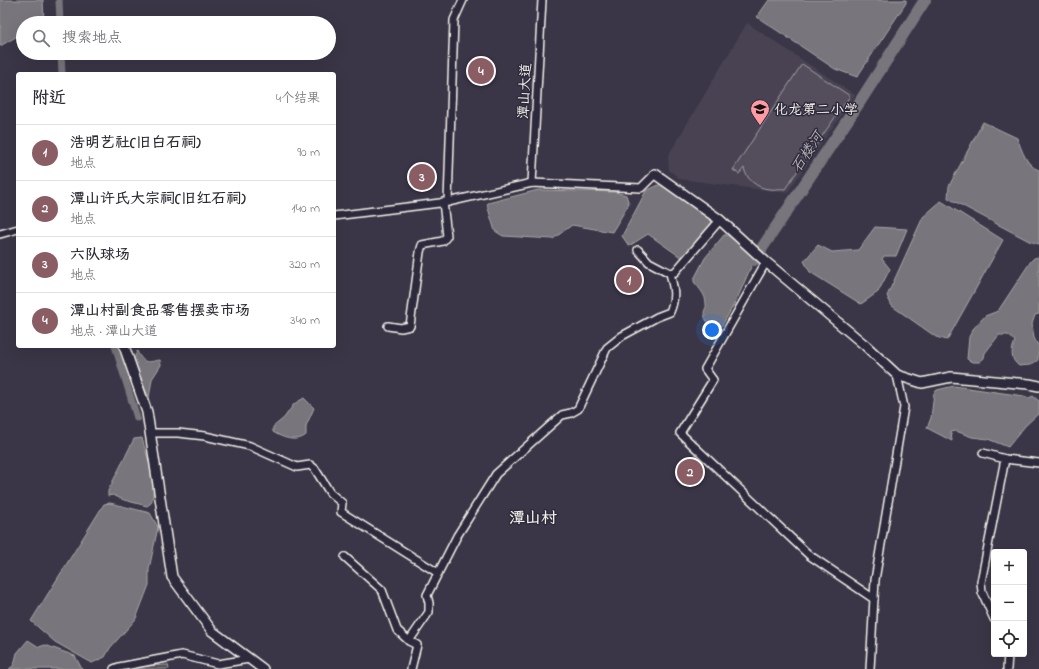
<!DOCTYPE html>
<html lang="zh">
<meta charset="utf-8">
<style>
body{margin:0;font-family:"Indie Flower","LXGW WenKai TC",sans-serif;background:#f2f2f3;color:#2b2b33}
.controls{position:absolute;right:12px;bottom:12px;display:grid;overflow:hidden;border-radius:4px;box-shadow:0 4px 16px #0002}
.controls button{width:36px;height:36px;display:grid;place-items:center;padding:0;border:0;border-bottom:1px solid #e1e1e2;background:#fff;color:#2b2b33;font:20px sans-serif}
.you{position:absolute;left:712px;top:330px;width:14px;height:14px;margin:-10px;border:3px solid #fff;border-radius:50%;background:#1a73e8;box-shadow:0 0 0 6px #1a73e833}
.badge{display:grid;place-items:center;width:26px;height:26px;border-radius:50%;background:#8a5d65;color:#fff;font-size:13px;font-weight:700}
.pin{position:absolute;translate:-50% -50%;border:2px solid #fff;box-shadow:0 1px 4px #0006}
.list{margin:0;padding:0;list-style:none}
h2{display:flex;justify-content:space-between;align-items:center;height:52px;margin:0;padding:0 16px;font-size:17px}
h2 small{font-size:13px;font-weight:400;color:#7c7c81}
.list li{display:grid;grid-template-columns:26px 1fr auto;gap:12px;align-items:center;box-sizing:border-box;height:56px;padding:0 16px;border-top:1px solid #e1e1e2}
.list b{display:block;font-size:15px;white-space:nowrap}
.list p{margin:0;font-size:13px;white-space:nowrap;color:#7c7c81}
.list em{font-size:13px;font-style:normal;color:#7c7c81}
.icon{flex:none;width:22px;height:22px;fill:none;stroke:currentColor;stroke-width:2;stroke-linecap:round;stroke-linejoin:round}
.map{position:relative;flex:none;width:1039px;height:669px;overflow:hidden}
.search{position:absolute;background:#fff;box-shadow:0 4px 16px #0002;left:16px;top:16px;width:320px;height:44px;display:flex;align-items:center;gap:10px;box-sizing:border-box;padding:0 14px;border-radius:22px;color:#7c7c81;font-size:15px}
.panel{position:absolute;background:#fff;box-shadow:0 4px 16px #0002;left:16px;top:72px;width:320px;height:276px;border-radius:4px}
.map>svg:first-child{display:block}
.built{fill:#484352}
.green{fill:#534e5c;stroke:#a4a0a2}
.water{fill:#78747b;stroke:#aaa6a7}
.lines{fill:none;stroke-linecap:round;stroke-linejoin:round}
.canal{stroke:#78747b;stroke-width:7}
.river{stroke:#78747b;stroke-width:12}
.street-casing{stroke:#f4f1e8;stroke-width:10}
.secondary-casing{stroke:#f4f1e8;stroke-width:12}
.street{stroke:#2f2a3d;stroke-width:7}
.secondary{stroke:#2f2a3d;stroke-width:9}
.labels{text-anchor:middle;stroke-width:3;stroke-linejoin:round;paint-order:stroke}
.street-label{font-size:14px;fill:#f4f1e8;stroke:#2f2a3d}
.poi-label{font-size:14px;fill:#f4f1e8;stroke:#2f2a3d;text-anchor:start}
.water-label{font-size:15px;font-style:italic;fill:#b6b2b2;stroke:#2f2a3d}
.quarter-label{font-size:16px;font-weight:bold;fill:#f4f1e8;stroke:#2f2a3d}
</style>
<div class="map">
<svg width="1039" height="669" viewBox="0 0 1039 669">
<rect width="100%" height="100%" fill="#3b3647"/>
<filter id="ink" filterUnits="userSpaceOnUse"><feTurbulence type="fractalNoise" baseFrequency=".025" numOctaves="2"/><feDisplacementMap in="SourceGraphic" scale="8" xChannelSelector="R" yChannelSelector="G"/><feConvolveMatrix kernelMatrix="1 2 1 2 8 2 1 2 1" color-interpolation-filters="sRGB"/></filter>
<g filter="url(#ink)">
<path class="built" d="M 747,23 L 855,95 L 787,193 L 680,179 L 669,170 L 668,156 Z"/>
<g class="green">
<path d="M 802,64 L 850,96 L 785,189 C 780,188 775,190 769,189 C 757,188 746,179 744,168 L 739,174 L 733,170 Z"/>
<path d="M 168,665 L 169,669 L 129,669 L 146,666 Z"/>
</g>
<g class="water">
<path d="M 0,0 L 43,0 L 44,22 L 42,23 L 23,23 L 23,33 L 0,46 Z"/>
<path d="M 769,0 L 906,0 L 906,3 L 857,77 L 835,69 L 757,17 Z"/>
<path d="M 983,122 L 1017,138 C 1022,150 1026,166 1039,170 L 1039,244 L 1029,241 L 948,198 L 949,186 Z"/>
<path d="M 665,182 L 714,219 L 713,224 L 685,257 L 682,258 L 648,234 L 629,246 L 622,236 L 646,191 Z"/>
<path d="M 538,190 L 615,192 L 626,195 L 629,204 L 612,232 L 572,225 L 553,239 L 503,236 L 495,231 L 487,205 L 488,203 Z"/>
<path d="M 941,201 L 1003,240 L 947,340 L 936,337 L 892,306 L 887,296 L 923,217 Z"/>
<path d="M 875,227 L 907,229 L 896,256 L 884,256 L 882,259 L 890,269 L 878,292 L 861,304 L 810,272 L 804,261 L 818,245 L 832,252 L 858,250 Z"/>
<path d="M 724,235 L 727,235 L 748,250 L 754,260 L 737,299 L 719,331 L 715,332 C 710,326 705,321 704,313 C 704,309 707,308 706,304 C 706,295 699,288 694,282 L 694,279 L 705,258 Z"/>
<path d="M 1039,257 L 1039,314 L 1035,315 L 1032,324 L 1034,338 L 1039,347 L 1038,360 L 1030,365 L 1019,366 C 1010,359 1011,351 1015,341 L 1008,335 L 999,335 L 985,353 L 984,358 L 980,362 L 972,362 L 967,359 L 969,337 L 973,329 L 985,316 L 998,311 L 1031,261 L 1034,258 Z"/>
<path d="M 137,351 C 144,365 147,362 160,360 L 161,365 L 152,379 L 149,398 C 144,386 135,374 134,361 C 134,358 136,354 137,351 Z"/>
<path d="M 954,386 L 1024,396 L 1029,398 L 1033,396 L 1039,401 L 1039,413 L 1025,426 L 1008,447 L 988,439 L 972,437 L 956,431 L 951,432 L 952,441 L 927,428 L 931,418 L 934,393 L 937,390 Z"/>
<path d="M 304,398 L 314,408 L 306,426 L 306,435 C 296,443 283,438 273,432 L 273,427 L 284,418 L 294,404 Z"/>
<path d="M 142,438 C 147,456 158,486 151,503 L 147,506 L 124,500 L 113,495 L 108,496 L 108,491 L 134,439 Z"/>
<path d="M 110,503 L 150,513 L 158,527 L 149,569 L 149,585 L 137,616 L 135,620 L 110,648 L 105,657 L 92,663 L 55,642 L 31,621 L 104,504 Z"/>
<path d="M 28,640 L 39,647 L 45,645 L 75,656 L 82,669 L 9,669 L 14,665 L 17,653 Z"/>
</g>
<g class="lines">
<g class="canal">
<path d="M 59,0 L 60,23"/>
<path d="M 61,53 L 62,74"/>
<path d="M 115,346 L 137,418"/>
</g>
<path class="river" d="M 754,260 L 861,100 L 925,0"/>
<g class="street-casing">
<g id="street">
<path d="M 532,183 L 542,0"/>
<path d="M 448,202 L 454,20 L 463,0"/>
<path d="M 334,216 L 448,202 L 532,183 L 641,188 L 655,174"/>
<path d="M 0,234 L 18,229"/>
<path d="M 638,250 L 649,262 L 670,273 L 675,272 L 720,220"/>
<path d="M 766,262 L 705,369 L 713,380 L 680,433 L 809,555 L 874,599"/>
<path d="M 388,326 L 401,328 L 410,326 L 420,252 L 422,245 L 443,241 L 447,236 L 443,202"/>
<path d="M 150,433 L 178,433 L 205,436 L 250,446 L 297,467 L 310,465 L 315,469 L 330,493 L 342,503 L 341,512 L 438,573"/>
<path d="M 983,453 L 1005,459 L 1039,463"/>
<path d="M 345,557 L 382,590 L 397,630 L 409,641"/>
<path d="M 994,619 L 982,592 L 981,582 L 1005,459"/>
<path d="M 114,669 L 119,667 L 182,655 L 218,664 L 249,659"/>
<path d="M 411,669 L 417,645 L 409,641 L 429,612 L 429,603 L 427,595 L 457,536 L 496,474 L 562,415 L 571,413 L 578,409 L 607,348 L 622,336 L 657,317 L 670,312 C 676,297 674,289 670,273"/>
<path d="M 870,669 L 875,580 L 904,407 L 897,375"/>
<path d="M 1007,669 L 1008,654"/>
</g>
</g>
<g class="secondary-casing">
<g id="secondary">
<path d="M 655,174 L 720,220 L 766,262 L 866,346 L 897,375 L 922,383 L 951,377 L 1029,384 L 1039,386"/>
<path d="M 124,346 L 147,412 L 172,577 L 212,631 L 263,669"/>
</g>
</g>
<use href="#street" class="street"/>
<use href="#secondary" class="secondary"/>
</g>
</g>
<defs>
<g id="school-pin" transform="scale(1)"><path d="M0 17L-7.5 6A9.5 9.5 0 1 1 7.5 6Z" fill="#ff9aa2" stroke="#2f2a3d"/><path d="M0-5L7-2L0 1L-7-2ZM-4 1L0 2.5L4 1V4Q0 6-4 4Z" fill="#111"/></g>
</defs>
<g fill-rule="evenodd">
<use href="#school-pin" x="760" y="109"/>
</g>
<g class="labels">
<g class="street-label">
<text transform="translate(524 91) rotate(-87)" y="5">潭山大道</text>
</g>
<g class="poi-label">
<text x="774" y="114">化龙第二小学</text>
</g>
<g class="water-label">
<text transform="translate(807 152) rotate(-56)" y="5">石楼河</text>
</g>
<g class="quarter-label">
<text x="533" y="523">潭山村</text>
</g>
</g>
</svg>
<div class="controls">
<button>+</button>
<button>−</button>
<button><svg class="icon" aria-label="locate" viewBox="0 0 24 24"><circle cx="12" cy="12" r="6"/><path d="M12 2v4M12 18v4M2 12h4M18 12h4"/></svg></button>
</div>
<div class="you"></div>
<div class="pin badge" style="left:629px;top:280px">1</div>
<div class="pin badge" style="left:690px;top:472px">2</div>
<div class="pin badge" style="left:422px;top:177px">3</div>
<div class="pin badge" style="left:481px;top:71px">4</div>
<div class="search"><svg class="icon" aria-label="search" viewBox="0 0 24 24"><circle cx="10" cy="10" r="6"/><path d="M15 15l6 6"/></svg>搜索地点</div>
<section class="panel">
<h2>附近<small>4个结果</small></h2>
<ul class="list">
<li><span class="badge">1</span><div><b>浩明艺社(旧白石祠)</b><p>地点</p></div><em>90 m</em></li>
<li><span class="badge">2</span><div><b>潭山许氏大宗祠(旧红石祠)</b><p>地点</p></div><em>140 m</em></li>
<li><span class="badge">3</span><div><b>六队球场</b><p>地点</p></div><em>320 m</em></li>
<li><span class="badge">4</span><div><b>潭山村副食品零售摆卖市场</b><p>地点 · 潭山大道</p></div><em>340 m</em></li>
</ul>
</section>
</div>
